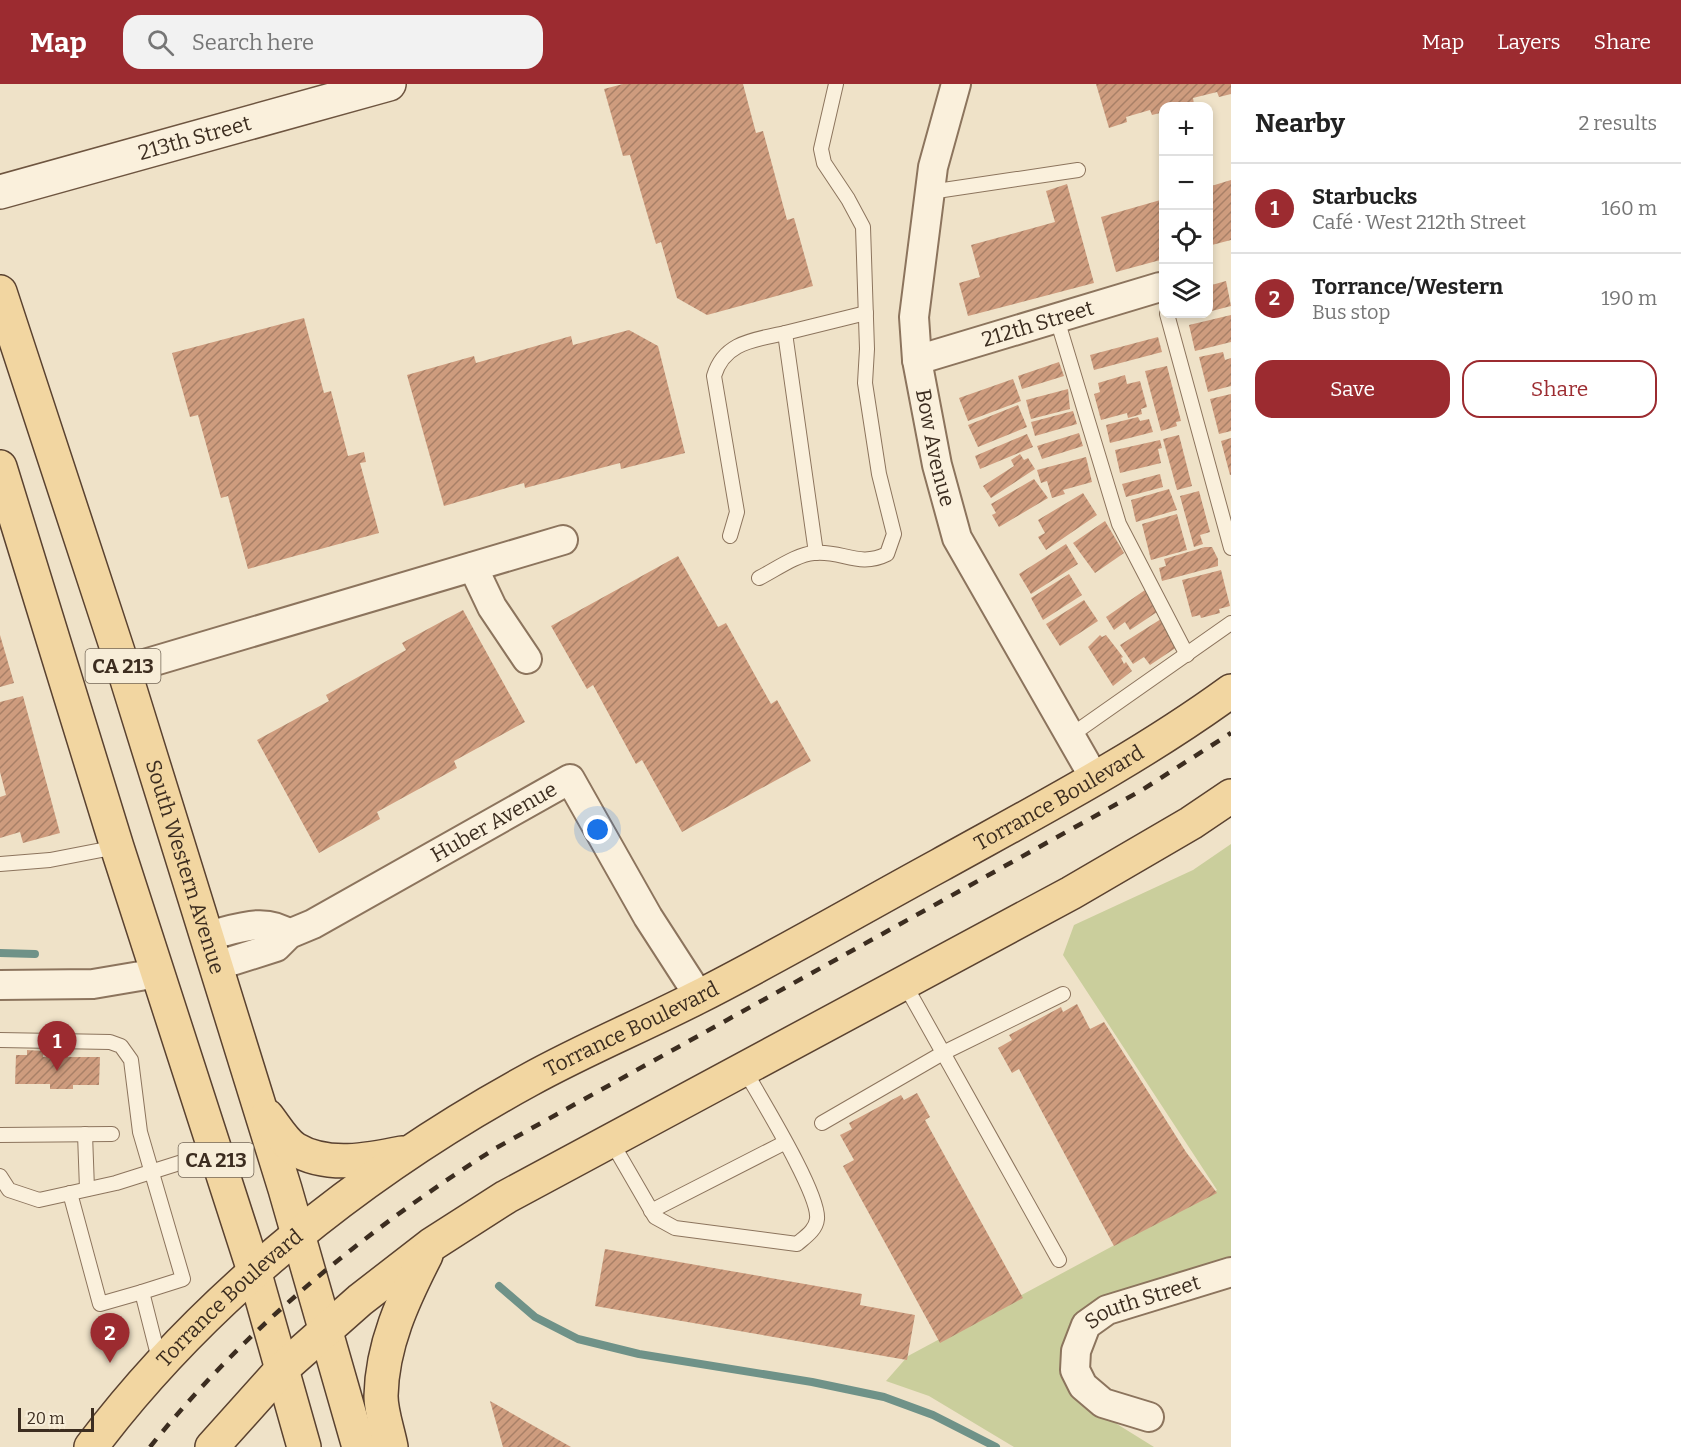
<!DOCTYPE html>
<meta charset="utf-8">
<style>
body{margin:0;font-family:Bitter,serif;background:#f2f2f2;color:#222}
.controls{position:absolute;right:18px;top:18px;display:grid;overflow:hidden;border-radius:12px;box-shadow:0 3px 9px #0003}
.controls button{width:54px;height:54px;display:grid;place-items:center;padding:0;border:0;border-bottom:2px solid #e0e0e0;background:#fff;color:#222;font:30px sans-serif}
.scale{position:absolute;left:18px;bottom:15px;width:76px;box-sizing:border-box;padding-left:6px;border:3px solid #3c2d20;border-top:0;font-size:16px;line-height:21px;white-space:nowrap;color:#3c2d20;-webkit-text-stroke:4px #f7edd8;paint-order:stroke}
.you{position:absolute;left:598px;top:746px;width:21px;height:21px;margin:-15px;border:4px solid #fff;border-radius:50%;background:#1a73e8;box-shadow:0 0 0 9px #1a73e833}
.badge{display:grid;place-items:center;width:39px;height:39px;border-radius:50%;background:#9c2b30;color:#fff;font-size:20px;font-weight:700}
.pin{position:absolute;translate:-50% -50px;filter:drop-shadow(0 2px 3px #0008)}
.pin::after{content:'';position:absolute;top:32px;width:21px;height:18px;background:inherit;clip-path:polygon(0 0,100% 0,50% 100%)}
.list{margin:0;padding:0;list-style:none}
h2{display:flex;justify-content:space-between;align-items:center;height:78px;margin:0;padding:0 24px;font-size:26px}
h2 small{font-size:20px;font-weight:400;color:#767676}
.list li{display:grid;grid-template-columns:39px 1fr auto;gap:18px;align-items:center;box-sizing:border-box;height:90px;padding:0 24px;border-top:2px solid #e0e0e0}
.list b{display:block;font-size:22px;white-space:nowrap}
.list p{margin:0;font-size:20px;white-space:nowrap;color:#767676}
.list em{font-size:20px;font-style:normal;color:#767676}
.actions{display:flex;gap:12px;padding:18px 24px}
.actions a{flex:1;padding:14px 0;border:2px solid #9c2b30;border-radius:18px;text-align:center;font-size:21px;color:#9c2b30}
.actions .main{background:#9c2b30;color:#fff}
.icon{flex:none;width:33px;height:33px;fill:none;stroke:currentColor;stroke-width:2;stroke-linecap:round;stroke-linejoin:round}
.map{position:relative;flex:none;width:1231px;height:1363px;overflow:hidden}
header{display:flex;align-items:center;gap:36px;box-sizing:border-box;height:84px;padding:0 30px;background:#9c2b30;color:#fff}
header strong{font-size:28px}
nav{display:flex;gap:33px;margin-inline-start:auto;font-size:21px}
.search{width:420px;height:54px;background:#f2f2f2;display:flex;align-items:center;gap:15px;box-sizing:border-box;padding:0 21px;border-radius:18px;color:#767676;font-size:22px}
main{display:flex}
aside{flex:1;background:#fff}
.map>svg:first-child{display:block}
.green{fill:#cace9c}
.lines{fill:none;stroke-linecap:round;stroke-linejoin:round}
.stream{stroke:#6f9288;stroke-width:8}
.building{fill:url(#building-hatch)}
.lane-casing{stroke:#8c745d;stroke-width:16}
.street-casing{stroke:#8c745d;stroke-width:32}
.secondary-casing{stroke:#6e5540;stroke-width:36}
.primary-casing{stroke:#5a4230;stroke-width:36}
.lane{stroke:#faf0dc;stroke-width:14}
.street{stroke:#faf0dc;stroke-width:28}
.secondary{stroke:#faf0dc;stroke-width:33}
.primary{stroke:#f2d6a1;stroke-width:33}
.rail{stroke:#3c2d20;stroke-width:4.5;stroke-dasharray:10 10;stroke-linecap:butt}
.labels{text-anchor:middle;stroke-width:4.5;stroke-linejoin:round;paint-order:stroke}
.shield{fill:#f7edd8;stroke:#746757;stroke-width:1.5}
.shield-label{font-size:20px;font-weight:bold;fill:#3c2d20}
.street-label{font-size:21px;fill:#3c2d20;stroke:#f7edd8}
</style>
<header>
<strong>Map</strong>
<div class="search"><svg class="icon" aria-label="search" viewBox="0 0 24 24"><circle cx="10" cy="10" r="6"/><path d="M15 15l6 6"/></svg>Search here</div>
<nav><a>Map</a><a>Layers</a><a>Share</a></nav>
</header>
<main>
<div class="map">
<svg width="1231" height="1363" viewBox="0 0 1231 1363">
<defs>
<pattern id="building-hatch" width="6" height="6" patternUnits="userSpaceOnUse" patternTransform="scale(1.5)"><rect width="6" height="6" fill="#ce9c7e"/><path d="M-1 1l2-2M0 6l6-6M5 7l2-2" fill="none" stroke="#a88067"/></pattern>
</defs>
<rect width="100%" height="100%" fill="#efe2c8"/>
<path class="green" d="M 1231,760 L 1231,1180 L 1081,1234 L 1096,1327 L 1154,1363 L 1014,1363 L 929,1312 L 886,1297 L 908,1272 L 1217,1106 L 1063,871 L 1074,841 L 1193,786 Z"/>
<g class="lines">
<g class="stream">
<path d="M 0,869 L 35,870"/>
<path d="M 499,1202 L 535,1233 L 578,1255 L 639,1270 L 812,1298 L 884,1313 L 933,1331 L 996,1363"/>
</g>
</g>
<g class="building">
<path d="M 623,0 L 743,0 L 756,49 L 763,47 L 787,136 L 794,134 L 813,202 L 707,231 L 677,214 L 661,158 L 656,160 L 630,71 L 623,72 L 604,5 Z"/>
<path d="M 1096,0 L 1231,0 L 1231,10 L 1219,13 L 1217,8 L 1193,14 L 1194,20 L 1184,22 L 1164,22 L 1164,28 L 1152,31 L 1150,26 L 1126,33 L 1127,38 L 1109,44 Z"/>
<path d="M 1231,96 L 1231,156 L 1208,162 L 1208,103 Z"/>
<path d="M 1067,100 L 1094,199 L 968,232 L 959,199 L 980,193 L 971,161 L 1055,138 L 1046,107 Z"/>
<path d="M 1164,115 L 1164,175 L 1116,188 L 1101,133 Z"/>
<path d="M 1226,197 L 1231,222 L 1208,228 L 1208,202 Z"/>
<path d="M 1231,231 L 1231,258 L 1195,267 L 1189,241 Z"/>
<path d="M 304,234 L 324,309 L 331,307 L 348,372 L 364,368 L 366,378 L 360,379 L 379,449 L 248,485 L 228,412 L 221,414 L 198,331 L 190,333 L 172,269 Z"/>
<path d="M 629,246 L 658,262 L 685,369 L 621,385 L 620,379 L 525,404 L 524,399 L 444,422 L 407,291 L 474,272 L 476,279 L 571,252 L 573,261 Z"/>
<path d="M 1158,253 L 1162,268 L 1094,286 L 1090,271 Z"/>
<path d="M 1223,268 L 1225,276 L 1231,274 L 1231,302 L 1208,308 L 1199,273 Z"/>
<path d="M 1059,278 L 1064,292 L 1022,305 L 1018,292 Z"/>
<path d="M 1167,282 L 1181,337 L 1176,338 L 1177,342 L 1161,347 L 1145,287 Z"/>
<path d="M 1125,291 L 1127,300 L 1140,297 L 1147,323 L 1141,325 L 1142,330 L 1128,334 L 1127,329 L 1101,336 L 1094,310 L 1100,308 L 1098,299 Z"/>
<path d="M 1013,295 L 1021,317 L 968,337 L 959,314 Z"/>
<path d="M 1068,305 L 1070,325 L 1031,335 L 1026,316 Z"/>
<path d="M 1231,310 L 1231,347 L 1219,350 L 1210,315 Z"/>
<path d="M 1018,321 L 1027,343 L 978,363 L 968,341 Z"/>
<path d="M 1073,327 L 1077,340 L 1035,352 L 1031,338 Z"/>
<path d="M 1138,333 L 1140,337 L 1149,335 L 1153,348 L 1110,359 L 1106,341 Z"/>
<path d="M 1079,349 L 1083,362 L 1042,375 L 1037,362 Z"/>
<path d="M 1027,350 L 1033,363 L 980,385 L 975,372 Z"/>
<path d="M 1179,351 L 1192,402 L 1177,406 L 1163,355 Z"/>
<path d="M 1231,354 L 1231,391 L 1230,391 L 1221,357 Z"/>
<path d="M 1160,356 L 1162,364 L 1158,365 L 1161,379 L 1120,389 L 1115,366 Z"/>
<path d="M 1020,370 L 1024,376 L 1028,374 L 1035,385 L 991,414 L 983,402 L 1014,382 L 1011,376 Z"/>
<path d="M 1086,373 L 1092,398 L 1063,406 L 1065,410 L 1052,414 L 1047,397 L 1041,399 L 1037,386 Z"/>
<path d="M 1160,390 L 1163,403 L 1126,413 L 1122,400 Z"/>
<path d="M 1034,395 L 1048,414 L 999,443 L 992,431 L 996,429 L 991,420 Z"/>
<path d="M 1169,405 L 1177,426 L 1136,438 L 1131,416 Z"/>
<path d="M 1199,407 L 1210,448 L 1200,451 L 1203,460 L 1194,463 L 1180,412 Z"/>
<path d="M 1083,409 L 1097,431 L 1046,466 L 1038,453 L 1045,449 L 1038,436 Z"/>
<path d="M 1177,430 L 1187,466 L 1151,476 L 1142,440 Z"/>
<path d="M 1105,437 L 1124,469 L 1095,489 L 1073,459 Z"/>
<path d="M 1066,460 L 1078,480 L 1031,510 L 1019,490 Z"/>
<path d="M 1205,463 L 1212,463 L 1218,475 L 1218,482 L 1162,497 L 1159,484 L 1166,482 L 1164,475 Z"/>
<path d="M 678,472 L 718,543 L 726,539 L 771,620 L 777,616 L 811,677 L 682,748 L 642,676 L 636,680 L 593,601 L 587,605 L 551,542 Z"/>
<path d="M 1221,486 L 1230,522 L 1219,525 L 1220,529 L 1201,534 L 1200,531 L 1192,533 L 1182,496 Z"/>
<path d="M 1069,490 L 1082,511 L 1043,536 L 1031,514 Z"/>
<path d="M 1145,506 L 1157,528 L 1130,546 L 1125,538 L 1114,546 L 1106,533 Z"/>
<path d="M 1084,516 L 1098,537 L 1060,562 L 1046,540 Z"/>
<path d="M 463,526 L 525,638 L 454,677 L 457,684 L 377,728 L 380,735 L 319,769 L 257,656 L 329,617 L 326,611 L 406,566 L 402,559 Z"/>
<path d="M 1161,535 L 1177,563 L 1150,581 L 1144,573 L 1133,580 L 1120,561 Z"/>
<path d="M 0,551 L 14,599 L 0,603 Z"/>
<path d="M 1100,551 L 1102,553 L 1106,551 L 1123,573 L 1121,574 L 1124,580 L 1126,578 L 1132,587 L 1113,602 L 1088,563 Z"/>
<path d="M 23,612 L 60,749 L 23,759 L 20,748 L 0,754 L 0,713 L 6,711 L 0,688 L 0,618 Z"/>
<path d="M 1077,920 L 1090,945 L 1104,938 L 1186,1068 L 1217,1109 L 1114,1162 L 1019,985 L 1012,989 L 998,964 L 1012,956 L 1009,951 L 1061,923 L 1063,928 Z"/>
<path d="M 27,966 L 43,967 L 43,973 L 100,973 L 99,1001 L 73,1001 L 73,1005 L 50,1005 L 50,1000 L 15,1000 L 16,971 L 27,971 Z"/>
<path d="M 917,1009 L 930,1033 L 925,1036 L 1023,1214 L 940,1259 L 843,1082 L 854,1076 L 840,1051 L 852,1045 L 849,1039 L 901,1011 L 904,1016 Z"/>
<path d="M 605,1165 L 862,1210 L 860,1221 L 915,1231 L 907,1276 L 595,1222 Z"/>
<path d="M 490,1317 L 571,1363 L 503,1363 Z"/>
</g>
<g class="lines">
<g class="lane-casing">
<g id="lane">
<path d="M 930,108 L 1078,86"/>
<path d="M 1167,230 L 1231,464"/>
<path d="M 1057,235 L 1119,440 L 1187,571"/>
<path d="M 785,249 L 866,229"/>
<path d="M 730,452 L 737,428 L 714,292 C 724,258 754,256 785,249 L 816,469"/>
<path d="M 759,494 C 775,486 797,470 814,469 C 842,466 859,484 887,470 L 894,450 L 879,390 L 865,299 L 867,265 L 863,143 L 848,115 L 824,79 L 821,65 L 836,0"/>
<path d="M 1070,652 L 1231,539"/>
<path d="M 0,780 L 50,776 L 117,763"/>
<path d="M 904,899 L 1059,1176"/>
<path d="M 0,956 L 110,958 L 121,962 L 131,976 L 140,1048 L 183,1195 L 142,1208"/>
<path d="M 822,1039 L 943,969 L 1063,910"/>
<path d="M 85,1050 L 87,1105"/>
<path d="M 0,1051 L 112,1050"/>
<path d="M 611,1057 L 655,1133 L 675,1144 L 797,1160 C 805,1153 816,1146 817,1135 C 820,1110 759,1012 744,985"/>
<path d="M 0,1092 L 9,1106 L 39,1116 L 116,1099 L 214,1068"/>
<path d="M 70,1109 L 100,1220 L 142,1208 L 160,1279"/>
<path d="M 651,1127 L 784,1059"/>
</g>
</g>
<g class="street-casing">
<g id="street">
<path id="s1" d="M 956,0 L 933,83 L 914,233 L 917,276 L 937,381 L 957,454 L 1095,695"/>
<path id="s2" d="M 917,276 L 1160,203"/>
<path d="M 473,483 L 492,523 L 527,575"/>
<path d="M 124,586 L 563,456"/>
<path d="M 207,852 C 234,846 264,832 289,850"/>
<path id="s3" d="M 216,882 L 276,863 L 289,850 L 313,840 L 570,695 L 648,833 L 699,912"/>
<path d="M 0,901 L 93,900 L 158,889"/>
<path id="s4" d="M 1149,1333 L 1103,1319 L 1083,1302 L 1075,1286 L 1076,1267 L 1086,1241 L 1107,1226 L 1231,1188"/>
</g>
</g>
<g class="secondary-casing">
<g id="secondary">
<path id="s5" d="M 0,108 L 389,0"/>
</g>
</g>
<g class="primary-casing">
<g id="primary">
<path id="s6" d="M 0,208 L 124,586 L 285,1105 L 359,1363"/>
<path d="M 0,383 L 117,763 L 255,1190 L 304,1363"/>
<path d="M 267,1032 C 275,1042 284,1058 295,1065 C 326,1084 369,1076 402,1069"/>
<path id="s7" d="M 91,1363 C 204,1213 364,1086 529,996 C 583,966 641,942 696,914 C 779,872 859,825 940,781 C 1039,726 1139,674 1231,607"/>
<path d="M 212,1363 L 282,1285 L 360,1216 L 431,1161 L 506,1113 L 1071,809 L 1191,739 L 1231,712"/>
<path d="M 391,1363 C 388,1347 381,1328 381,1312 C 382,1261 403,1216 426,1171"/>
</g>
</g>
<use href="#lane" class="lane"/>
<use href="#street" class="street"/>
<use href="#secondary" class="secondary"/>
<use href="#primary" class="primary"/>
<path class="rail" d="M 150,1363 C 246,1243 366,1146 496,1064 L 1142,706 L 1231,649"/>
</g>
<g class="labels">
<g class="shield">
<rect x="85.5" y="565" width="75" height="34" rx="4.5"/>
<rect x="178.5" y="1059" width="75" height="34" rx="4.5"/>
</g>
<g class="shield-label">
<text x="123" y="589">CA 213</text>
<text x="216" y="1083">CA 213</text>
</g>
<g class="street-label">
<text dy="7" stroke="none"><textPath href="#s5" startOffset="202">213th Street</textPath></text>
<text dy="7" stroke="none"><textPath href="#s2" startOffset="126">212th Street</textPath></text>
<text dy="7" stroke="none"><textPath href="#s1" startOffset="370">Bow Avenue</textPath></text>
<text dy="7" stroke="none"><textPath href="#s7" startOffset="1176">Torrance Boulevard</textPath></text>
<text dy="7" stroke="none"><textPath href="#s3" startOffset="315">Huber Avenue</textPath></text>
<text dy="7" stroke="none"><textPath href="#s6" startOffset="604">South Western Avenue</textPath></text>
<text dy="7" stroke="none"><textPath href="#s7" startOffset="690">Torrance Boulevard</textPath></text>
<text dy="7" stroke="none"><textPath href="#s7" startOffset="204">Torrance Boulevard</textPath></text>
<text dy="7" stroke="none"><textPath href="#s4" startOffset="201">South Street</textPath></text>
</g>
</g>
</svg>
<div class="controls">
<button>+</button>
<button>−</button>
<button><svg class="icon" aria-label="locate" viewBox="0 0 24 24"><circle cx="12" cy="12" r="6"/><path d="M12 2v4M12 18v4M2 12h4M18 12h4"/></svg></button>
<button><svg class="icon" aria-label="layers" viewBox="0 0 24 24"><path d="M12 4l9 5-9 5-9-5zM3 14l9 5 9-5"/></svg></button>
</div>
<div class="scale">20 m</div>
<div class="you"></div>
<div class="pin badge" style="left:57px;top:987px">1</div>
<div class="pin badge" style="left:110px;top:1279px">2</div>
</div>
<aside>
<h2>Nearby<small>2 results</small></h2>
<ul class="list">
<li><span class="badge">1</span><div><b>Starbucks</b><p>Café · West 212th Street</p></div><em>160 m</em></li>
<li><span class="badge">2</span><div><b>Torrance/Western</b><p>Bus stop</p></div><em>190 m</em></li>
</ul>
<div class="actions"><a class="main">Save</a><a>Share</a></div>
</aside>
</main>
